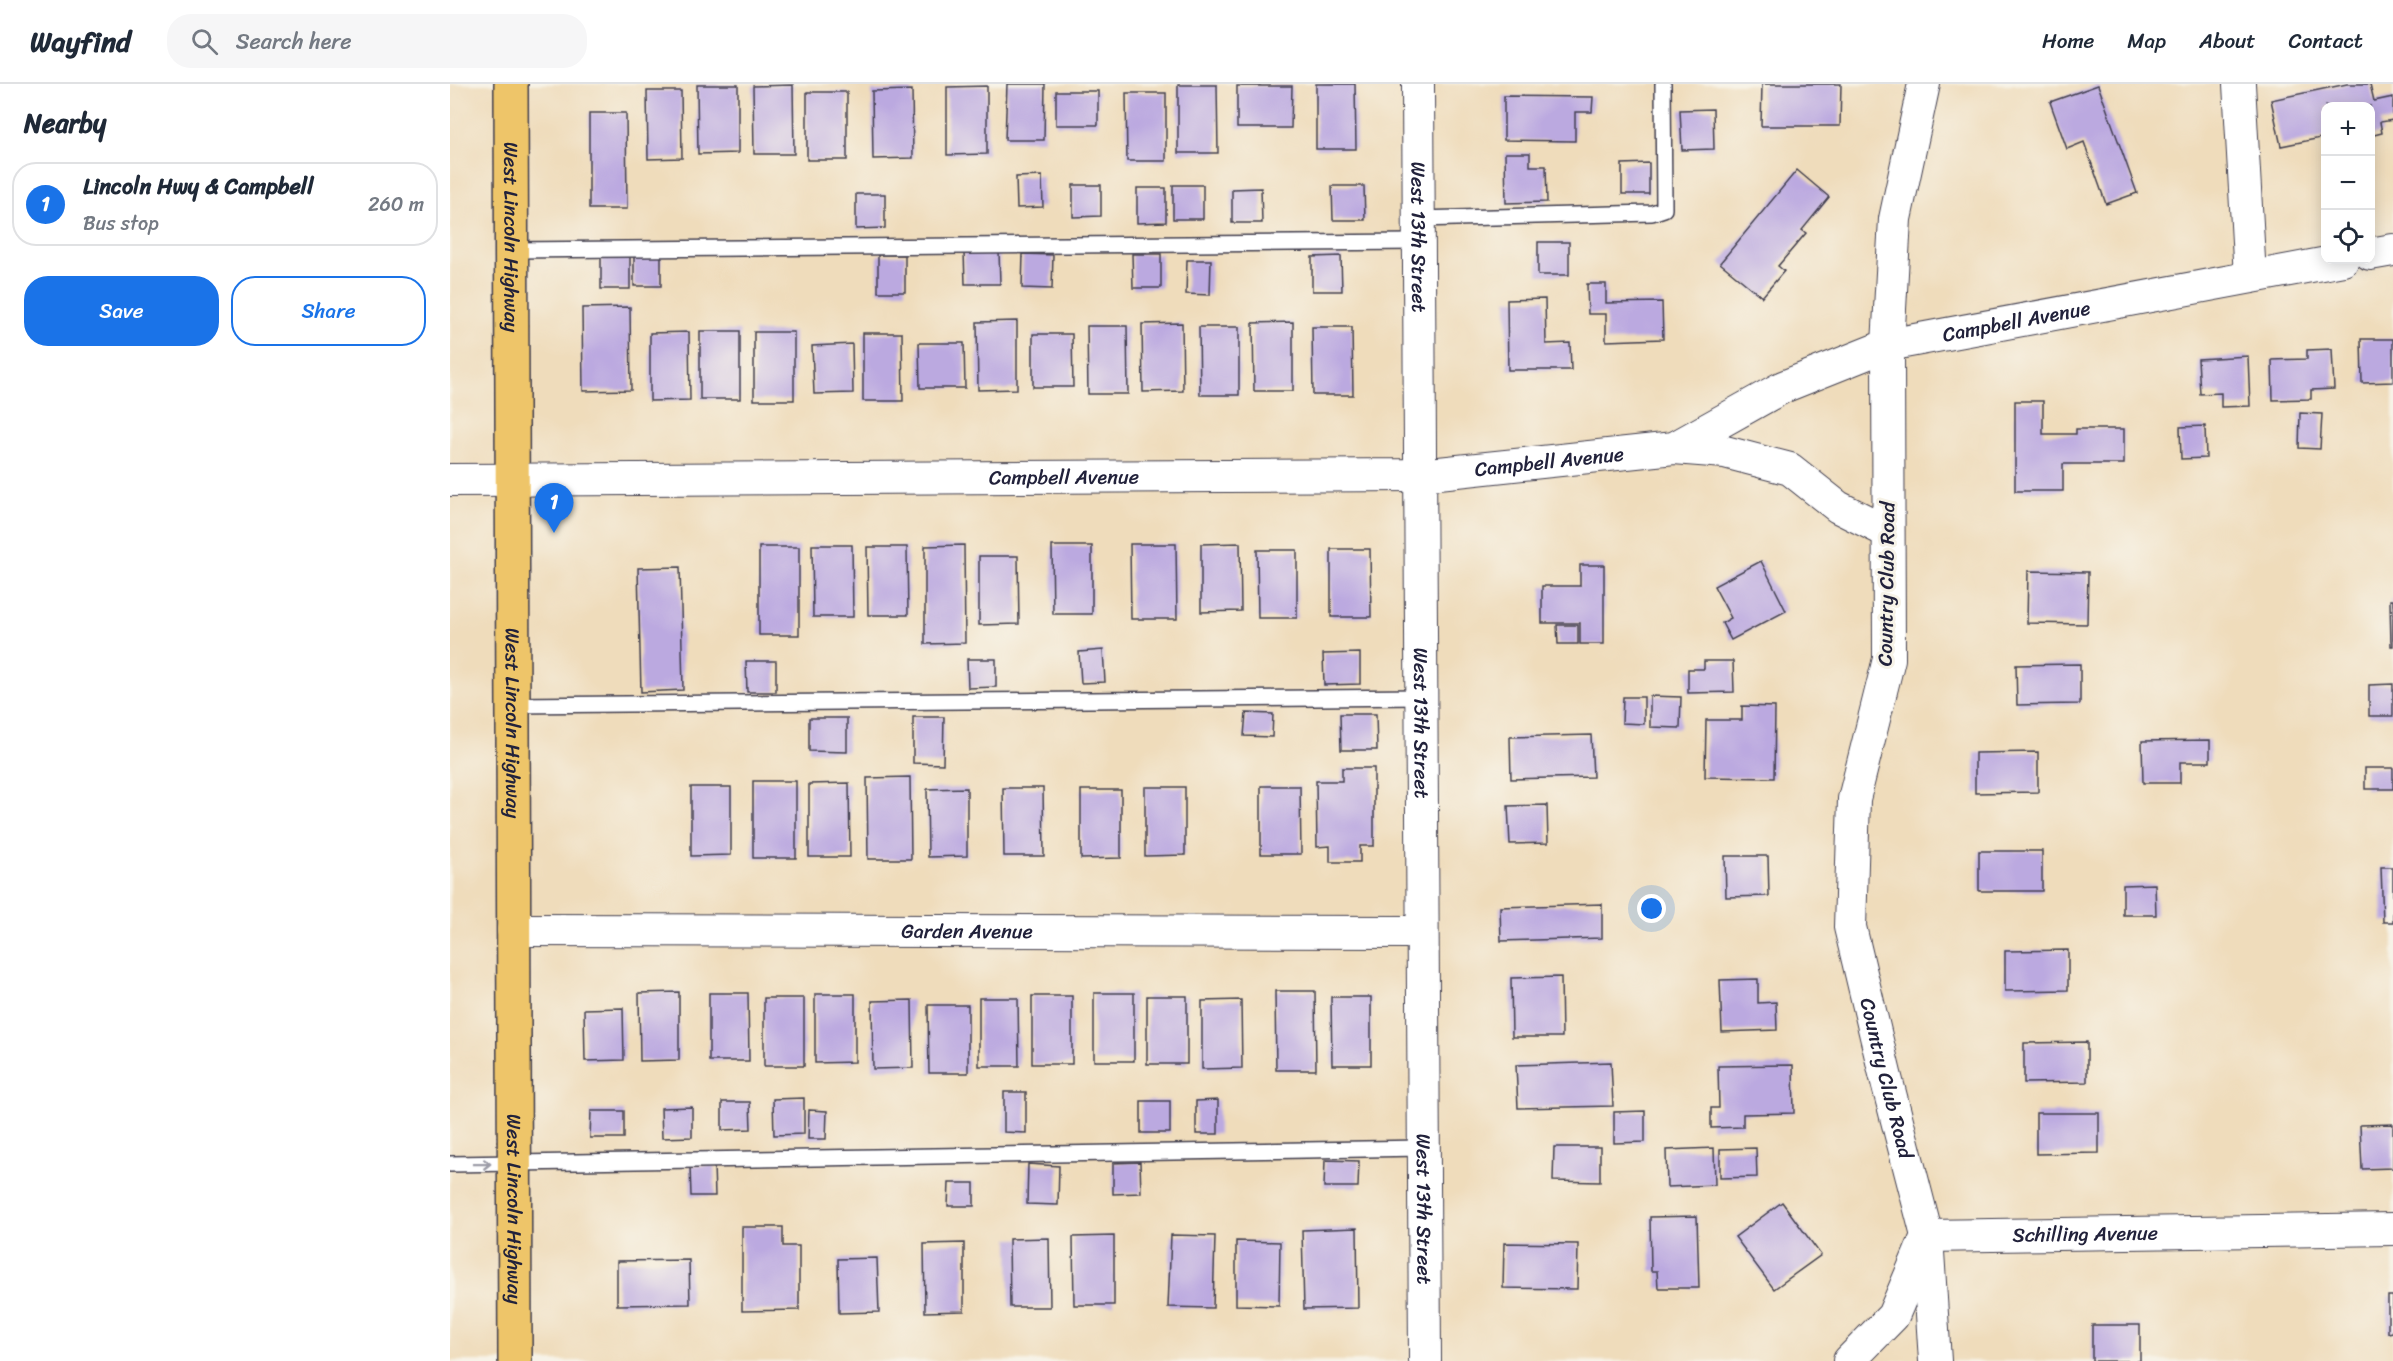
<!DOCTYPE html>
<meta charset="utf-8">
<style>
body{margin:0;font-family:Sriracha,sans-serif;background:#f6f6f7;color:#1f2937}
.controls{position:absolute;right:18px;top:18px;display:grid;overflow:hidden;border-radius:12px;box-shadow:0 3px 15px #0003}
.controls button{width:54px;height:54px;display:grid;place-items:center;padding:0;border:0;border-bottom:2px solid #e0e1e3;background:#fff;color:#1f2937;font:30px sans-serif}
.you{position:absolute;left:1202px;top:825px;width:21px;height:21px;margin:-15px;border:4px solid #fff;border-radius:50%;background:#1a73e8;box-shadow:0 0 0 9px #1a73e833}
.badge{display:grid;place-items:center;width:39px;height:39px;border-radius:50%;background:#1a73e8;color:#fff;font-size:20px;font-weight:700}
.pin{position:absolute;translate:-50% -50px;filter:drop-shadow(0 2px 3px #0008)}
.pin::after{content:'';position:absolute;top:32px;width:21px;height:18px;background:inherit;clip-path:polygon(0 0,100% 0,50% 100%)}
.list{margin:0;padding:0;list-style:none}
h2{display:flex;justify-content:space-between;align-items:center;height:78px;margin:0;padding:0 24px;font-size:26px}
h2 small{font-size:20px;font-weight:400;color:#747a83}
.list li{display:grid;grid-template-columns:39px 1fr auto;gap:18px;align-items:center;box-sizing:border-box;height:84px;margin:0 12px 12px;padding:0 12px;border:2px solid #e0e1e3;border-radius:24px}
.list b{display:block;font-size:22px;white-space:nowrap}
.list p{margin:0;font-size:20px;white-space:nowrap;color:#747a83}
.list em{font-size:20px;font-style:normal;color:#747a83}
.actions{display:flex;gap:12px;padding:18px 24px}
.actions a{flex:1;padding:14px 0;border:2px solid #1a73e8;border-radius:24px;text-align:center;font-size:21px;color:#1a73e8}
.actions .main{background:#1a73e8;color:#fff}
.icon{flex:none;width:33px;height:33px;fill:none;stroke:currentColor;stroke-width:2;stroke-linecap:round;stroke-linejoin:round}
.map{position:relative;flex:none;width:1943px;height:1277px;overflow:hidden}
header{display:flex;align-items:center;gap:36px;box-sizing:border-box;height:84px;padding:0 30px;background:#fff;border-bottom:2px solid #e0e1e3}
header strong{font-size:28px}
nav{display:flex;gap:33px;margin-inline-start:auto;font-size:21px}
.search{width:420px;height:54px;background:#f6f6f7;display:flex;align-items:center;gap:15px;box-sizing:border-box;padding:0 21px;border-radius:24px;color:#747a83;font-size:22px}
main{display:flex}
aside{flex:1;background:#fff}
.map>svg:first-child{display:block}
.building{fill:#bba9e0}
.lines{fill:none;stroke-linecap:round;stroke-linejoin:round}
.service-casing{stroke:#413e4e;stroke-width:18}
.minor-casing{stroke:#413e4e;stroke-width:34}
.primary-casing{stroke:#413e4e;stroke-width:36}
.service{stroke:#fff;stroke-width:15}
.minor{stroke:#fff;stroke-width:32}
.primary{stroke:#eec569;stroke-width:33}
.oneway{stroke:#9c9ca7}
.labels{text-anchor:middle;stroke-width:6;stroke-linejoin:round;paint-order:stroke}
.street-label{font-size:20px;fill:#22223b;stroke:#f7f3e8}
</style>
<header>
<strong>Wayfind</strong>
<div class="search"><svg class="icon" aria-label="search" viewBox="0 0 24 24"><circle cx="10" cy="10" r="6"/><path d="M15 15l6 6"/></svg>Search here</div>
<nav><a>Home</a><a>Map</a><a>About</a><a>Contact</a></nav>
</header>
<main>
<aside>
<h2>Nearby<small></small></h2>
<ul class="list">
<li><span class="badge">1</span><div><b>Lincoln Hwy &amp; Campbell</b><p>Bus stop</p></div><em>260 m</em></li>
</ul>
<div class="actions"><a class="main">Save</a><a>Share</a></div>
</aside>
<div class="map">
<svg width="1943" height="1277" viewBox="0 0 1943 1277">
<rect width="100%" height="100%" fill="#f7f3e8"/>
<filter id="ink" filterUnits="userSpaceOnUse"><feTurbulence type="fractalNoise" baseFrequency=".0167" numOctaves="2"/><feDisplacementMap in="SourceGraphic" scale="12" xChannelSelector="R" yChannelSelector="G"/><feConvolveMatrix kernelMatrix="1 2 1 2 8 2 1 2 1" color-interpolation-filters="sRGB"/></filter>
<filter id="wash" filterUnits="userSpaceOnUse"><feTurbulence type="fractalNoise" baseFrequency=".008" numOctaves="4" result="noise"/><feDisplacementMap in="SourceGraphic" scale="24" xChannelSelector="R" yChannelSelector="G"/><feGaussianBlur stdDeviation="1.35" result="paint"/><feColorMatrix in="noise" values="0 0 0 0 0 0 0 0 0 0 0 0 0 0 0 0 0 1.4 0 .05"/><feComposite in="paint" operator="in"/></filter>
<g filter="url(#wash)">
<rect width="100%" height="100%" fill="#efdcbb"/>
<g id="blocks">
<g class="building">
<path d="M 557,0 L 595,0 L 594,56 L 555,56 Z"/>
<path d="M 866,0 L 905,0 L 906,65 L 866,65 Z"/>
<path d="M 1312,0 L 1391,0 L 1390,42 L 1311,42 Z"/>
<path d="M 1897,0 L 1920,0 L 1924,17 L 1943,13 L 1943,36 L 1930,38 L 1932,49 L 1920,52 L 1920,22 L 1876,22 L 1876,53 L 1831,62 L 1821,16 Z"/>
<path d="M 247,1 L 288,1 L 288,69 L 248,70 Z"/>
<path d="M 343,1 L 344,70 L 304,70 L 303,2 Z"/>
<path d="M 728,1 L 767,1 L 768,69 L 728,69 Z"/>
<path d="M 1648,1 L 1687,109 L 1656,120 L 1634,58 L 1617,65 L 1600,18 Z"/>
<path d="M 537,2 L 537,70 L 497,71 L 497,3 Z"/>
<path d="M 787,2 L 842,2 L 841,44 L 787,44 Z"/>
<path d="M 462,6 L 463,74 L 423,75 L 422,7 Z"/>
<path d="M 197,7 L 231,7 L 232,74 L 198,75 Z"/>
<rect x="606" y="7" width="42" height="34"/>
<rect x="357" y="8" width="40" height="68"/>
<path d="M 676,9 L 716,9 L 716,77 L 677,77 Z"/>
<path d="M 1054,12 L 1143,13 L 1142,28 L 1125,28 L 1125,57 L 1054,56 Z"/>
<path d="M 1263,25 L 1264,65 L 1232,66 L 1230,26 Z"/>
<path d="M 139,29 L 176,29 L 177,125 L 139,125 Z"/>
<path d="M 1055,69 L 1080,69 L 1080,82 L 1096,82 L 1097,118 L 1056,119 Z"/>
<path d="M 1199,79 L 1199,110 L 1172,110 L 1172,80 Z"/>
<path d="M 1347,86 L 1379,113 L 1352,146 L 1356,149 L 1328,182 L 1334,187 L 1312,213 L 1270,179 Z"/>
<path d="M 592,92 L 593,123 L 567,124 L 566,93 Z"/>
<path d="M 623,101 L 651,101 L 651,132 L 623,133 Z"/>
<rect x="723" y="101" width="30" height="34"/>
<path d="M 882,102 L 914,102 L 915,136 L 883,136 Z"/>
<path d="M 687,104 L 716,104 L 716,138 L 687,139 Z"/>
<path d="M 811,104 L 812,139 L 782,139 L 782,105 Z"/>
<path d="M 406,110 L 435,110 L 435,144 L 406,145 Z"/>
<rect x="1088" y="158" width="31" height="33"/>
<path d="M 549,167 L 550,200 L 515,200 L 514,168 Z"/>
<path d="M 573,170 L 603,171 L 602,205 L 572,204 Z"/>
<path d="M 682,170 L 711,170 L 711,204 L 683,204 Z"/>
<rect x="151" y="171" width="29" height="34"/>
<path d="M 211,171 L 211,202 L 184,202 L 184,172 Z"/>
<rect x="428" y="171" width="27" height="37"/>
<path d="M 891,172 L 892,207 L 862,207 L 862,173 Z"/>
<path d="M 737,176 L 761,176 L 760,211 L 736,210 Z"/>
<path d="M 1137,200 L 1156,200 L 1156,219 L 1212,218 L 1213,255 L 1156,257 L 1156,230 L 1138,230 Z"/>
<path d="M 1095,215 L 1096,260 L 1120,259 L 1121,286 L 1058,286 L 1057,216 Z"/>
<path d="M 180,223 L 181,306 L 133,307 L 132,224 Z"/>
<path d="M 567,237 L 567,305 L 528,306 L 527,238 Z"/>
<path d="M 843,238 L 843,307 L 804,307 L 803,239 Z"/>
<path d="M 732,239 L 733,307 L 693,308 L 692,240 Z"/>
<path d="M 637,242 L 677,242 L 678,310 L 638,310 Z"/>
<path d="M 749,243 L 789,243 L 789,311 L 750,311 Z"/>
<path d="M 862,243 L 902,243 L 903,311 L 863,311 Z"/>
<rect x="250" y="247" width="40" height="68"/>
<path d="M 239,248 L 240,316 L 200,317 L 200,249 Z"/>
<rect x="304" y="248" width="40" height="68"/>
<path d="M 413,249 L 452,249 L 453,317 L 413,317 Z"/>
<path d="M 583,250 L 622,250 L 623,303 L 583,303 Z"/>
<path d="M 1911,255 L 1943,255 L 1943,298 L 1912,299 Z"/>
<path d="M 469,259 L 514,259 L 515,304 L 470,304 Z"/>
<path d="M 402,260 L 403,309 L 364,310 L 362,262 Z"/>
<path d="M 1882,265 L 1884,305 L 1861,306 L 1861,315 L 1823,316 L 1822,276 L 1857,275 L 1857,266 Z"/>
<path d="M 1798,272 L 1800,322 L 1771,323 L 1771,309 L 1750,310 L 1748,275 Z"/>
<path d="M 1565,317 L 1593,317 L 1593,350 L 1626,350 L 1626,345 L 1674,345 L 1674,380 L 1613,380 L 1613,407 L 1565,407 Z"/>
<path d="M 1850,329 L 1872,330 L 1870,365 L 1849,364 Z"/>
<path d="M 1755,342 L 1756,374 L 1731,375 L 1730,343 Z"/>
<path d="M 790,459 L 791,527 L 751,528 L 751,460 Z"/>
<path d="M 680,460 L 726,460 L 727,535 L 681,535 Z"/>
<path d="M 362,461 L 402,461 L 403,533 L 363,533 Z"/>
<path d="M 514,461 L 515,559 L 475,560 L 475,462 Z"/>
<path d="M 602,462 L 642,462 L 642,530 L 603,530 Z"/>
<rect x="309" y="463" width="40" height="88"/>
<path d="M 417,463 L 457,463 L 458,531 L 418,531 Z"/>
<path d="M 881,465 L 920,465 L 921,533 L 881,533 Z"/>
<path d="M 807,466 L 847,466 L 847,534 L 808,534 Z"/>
<path d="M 529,472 L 568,472 L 569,540 L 529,541 Z"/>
<path d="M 1311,477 L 1336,527 L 1281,556 L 1272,539 L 1281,534 L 1264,502 Z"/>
<path d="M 1130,481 L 1154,481 L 1154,560 L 1130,560 L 1130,539 L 1092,539 L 1092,502 L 1130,502 Z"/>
<path d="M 230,483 L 233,606 L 191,608 L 188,484 Z"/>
<path d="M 1578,487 L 1638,488 L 1637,540 L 1577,539 Z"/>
<path d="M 1940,516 L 1943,516 L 1943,562 L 1941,562 Z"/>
<path d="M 1107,541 L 1128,541 L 1128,560 L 1108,560 Z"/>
<path d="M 653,566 L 655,598 L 631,599 L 629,568 Z"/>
<path d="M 910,569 L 910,600 L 874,601 L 873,570 Z"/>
<path d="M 517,575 L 546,575 L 546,603 L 518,604 Z"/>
<path d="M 296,577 L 326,577 L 326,608 L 297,608 Z"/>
<path d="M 1254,577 L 1283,577 L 1284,608 L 1238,609 L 1238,585 L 1254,585 Z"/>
<path d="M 1630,580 L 1630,620 L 1567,621 L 1566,581 Z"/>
<path d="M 1943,600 L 1943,632 L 1919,632 L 1919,601 Z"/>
<path d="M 1200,612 L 1231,613 L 1230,644 L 1200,643 Z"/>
<path d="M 1173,613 L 1194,613 L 1194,640 L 1172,639 Z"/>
<path d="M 1292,622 L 1325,623 L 1324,694 L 1255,693 L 1256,636 L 1292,636 Z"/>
<path d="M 796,629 L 823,630 L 822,653 L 794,652 Z"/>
<path d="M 890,630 L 926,630 L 927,666 L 891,666 Z"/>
<path d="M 463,633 L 494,633 L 493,680 L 463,679 Z"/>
<path d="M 359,634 L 397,634 L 397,668 L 359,667 Z"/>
<path d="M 1141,651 L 1143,693 L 1061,695 L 1060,653 Z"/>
<path d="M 1760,656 L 1760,678 L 1730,678 L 1730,699 L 1693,699 L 1692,657 Z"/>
<path d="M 1588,668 L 1588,708 L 1525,709 L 1525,669 Z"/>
<path d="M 892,684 L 924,684 L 924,762 L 910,762 L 910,778 L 880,778 L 880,762 L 867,763 L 866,697 L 892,697 Z"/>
<rect x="1915" y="684" width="28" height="21"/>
<path d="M 460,693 L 461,775 L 418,775 L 417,694 Z"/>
<rect x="303" y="697" width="43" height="77"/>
<path d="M 399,699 L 400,773 L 359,773 L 359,700 Z"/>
<path d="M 811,702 L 850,702 L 851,770 L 811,770 Z"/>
<path d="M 241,703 L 281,703 L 281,771 L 241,772 Z"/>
<path d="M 695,703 L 735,703 L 735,771 L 695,772 Z"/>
<path d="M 517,704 L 517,772 L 478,773 L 477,705 Z"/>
<path d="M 553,704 L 593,704 L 594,772 L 554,772 Z"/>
<path d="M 631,706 L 671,706 L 671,774 L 631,775 Z"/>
<path d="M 1097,721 L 1098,759 L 1060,760 L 1058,722 Z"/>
<rect x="1529" y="767" width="63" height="40"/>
<path d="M 1275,772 L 1318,772 L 1319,812 L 1276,813 Z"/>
<path d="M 1931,783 L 1943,783 L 1943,838 L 1933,838 Z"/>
<path d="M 1705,800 L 1706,831 L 1673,831 L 1673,801 Z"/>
<path d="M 1152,820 L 1152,854 L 1051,857 L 1050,823 Z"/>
<path d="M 1618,866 L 1618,906 L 1555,907 L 1555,867 Z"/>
<path d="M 1111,893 L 1112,953 L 1062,953 L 1061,894 Z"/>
<path d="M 1308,895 L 1308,919 L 1326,918 L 1327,946 L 1272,948 L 1270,896 Z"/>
<path d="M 825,907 L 865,907 L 866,986 L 826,986 Z"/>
<path d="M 229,908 L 229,976 L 190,977 L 189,909 Z"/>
<path d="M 259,909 L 298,909 L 299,977 L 259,977 Z"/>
<rect x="644" y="909" width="40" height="68"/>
<path d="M 365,910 L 405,910 L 405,978 L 365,979 Z"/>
<rect x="582" y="912" width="40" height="68"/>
<rect x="697" y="912" width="40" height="68"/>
<path d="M 881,913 L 921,913 L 921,981 L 882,981 Z"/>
<rect x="314" y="914" width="40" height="68"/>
<path d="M 529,914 L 568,914 L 569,982 L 529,982 Z"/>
<path d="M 462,916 L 463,984 L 423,985 L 422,917 Z"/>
<path d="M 791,916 L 792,984 L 752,985 L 752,917 Z"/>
<path d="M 478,921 L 518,921 L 518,989 L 479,989 Z"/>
<path d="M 173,924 L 174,976 L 135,977 L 134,925 Z"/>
<path d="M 1637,958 L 1637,998 L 1574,999 L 1574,959 Z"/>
<path d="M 1161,978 L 1163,1022 L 1068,1024 L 1066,981 Z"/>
<path d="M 1343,981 L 1344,1029 L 1293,1030 L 1293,1043 L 1261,1044 L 1261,1024 L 1269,1024 L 1268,982 Z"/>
<path d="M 554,1008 L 576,1008 L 576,1049 L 554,1048 Z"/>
<path d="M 354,1014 L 354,1050 L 324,1051 L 323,1015 Z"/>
<path d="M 768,1016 L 768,1050 L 746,1050 L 746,1017 Z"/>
<rect x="691" y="1017" width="29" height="32"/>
<path d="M 272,1018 L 300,1018 L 301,1045 L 272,1046 Z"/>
<path d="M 242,1023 L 242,1053 L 212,1054 L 211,1024 Z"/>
<path d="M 359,1026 L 377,1027 L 376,1055 L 358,1055 Z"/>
<path d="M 141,1027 L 174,1027 L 174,1054 L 140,1054 Z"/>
<path d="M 1195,1027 L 1195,1058 L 1164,1059 L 1164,1028 Z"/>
<path d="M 1586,1029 L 1649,1029 L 1649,1069 L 1586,1070 Z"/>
<path d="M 1943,1040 L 1943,1084 L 1912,1085 L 1910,1041 Z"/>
<path d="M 1104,1063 L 1150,1063 L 1150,1098 L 1103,1097 Z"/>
<path d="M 1264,1064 L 1265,1101 L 1217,1103 L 1216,1066 Z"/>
<path d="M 1306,1064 L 1307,1093 L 1270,1094 L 1270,1065 Z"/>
<path d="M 875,1076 L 909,1077 L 908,1103 L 874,1103 Z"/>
<path d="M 690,1078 L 691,1109 L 663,1110 L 663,1079 Z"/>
<path d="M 578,1080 L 609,1082 L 608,1121 L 577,1120 Z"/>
<path d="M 264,1081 L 265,1112 L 241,1112 L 240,1082 Z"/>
<path d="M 499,1099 L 524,1099 L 524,1122 L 498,1122 Z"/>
<path d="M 1332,1118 L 1371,1171 L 1324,1205 L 1285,1153 Z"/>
<path d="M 1247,1132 L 1249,1204 L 1208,1204 L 1207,1187 L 1201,1187 L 1200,1133 Z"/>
<path d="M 292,1143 L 333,1143 L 333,1162 L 349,1162 L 349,1226 L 292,1227 Z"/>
<path d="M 907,1144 L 908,1224 L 854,1225 L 852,1146 Z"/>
<path d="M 721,1151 L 765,1152 L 763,1224 L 718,1223 Z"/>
<path d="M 664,1152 L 664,1221 L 624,1221 L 623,1153 Z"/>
<path d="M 599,1154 L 600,1223 L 560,1223 L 559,1155 Z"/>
<path d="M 786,1157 L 830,1158 L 829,1222 L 786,1221 Z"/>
<path d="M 514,1159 L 514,1227 L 475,1228 L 474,1160 Z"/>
<path d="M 1054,1159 L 1128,1160 L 1127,1205 L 1053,1204 Z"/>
<path d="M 427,1174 L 429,1228 L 389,1229 L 388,1175 Z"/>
<path d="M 239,1176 L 240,1220 L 167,1221 L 167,1177 Z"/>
<path d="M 1938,1212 L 1943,1212 L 1943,1248 L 1938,1249 Z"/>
<rect x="1642" y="1241" width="48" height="36"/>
</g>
</g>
</g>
<g filter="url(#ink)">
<use href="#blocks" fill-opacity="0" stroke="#413e4e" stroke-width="1.5"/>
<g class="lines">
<g class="service-casing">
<g id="service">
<path d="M 968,135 L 1202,129 L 1214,125 L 1213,0"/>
<path d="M 62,166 L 968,158"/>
<path d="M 63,621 L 971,613"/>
<path d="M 0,1080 L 973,1064"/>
</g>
</g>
<g class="minor-casing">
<g id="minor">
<path id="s1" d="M 968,0 L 975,1277"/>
<path id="s2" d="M 1474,0 L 1445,135 L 1438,261 L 1439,575 L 1404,715 L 1400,843 L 1435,990 L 1477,1152 L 1485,1277"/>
<path d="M 1789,0 L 1800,193"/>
<path d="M 1920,170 L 1943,166"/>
<path d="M 1224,364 L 1275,368 L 1340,385 L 1388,423 L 1438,448"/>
<path id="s3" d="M 0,396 L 970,391 L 1224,364 L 1333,303 L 1438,261 L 1893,176"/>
<path id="s4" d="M 63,846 L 972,848"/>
<path id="s5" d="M 1399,1277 L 1443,1232 L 1477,1152 L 1943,1145"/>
</g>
</g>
<g class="primary-casing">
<g id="primary">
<path id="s6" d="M 61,0 L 65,1277"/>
</g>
</g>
<use href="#service" class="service"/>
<use href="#minor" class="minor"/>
<use href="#primary" class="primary"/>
</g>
<defs><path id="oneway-shaft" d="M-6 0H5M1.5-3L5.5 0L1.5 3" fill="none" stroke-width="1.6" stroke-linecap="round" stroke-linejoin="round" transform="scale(1.5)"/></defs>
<use class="oneway" href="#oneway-shaft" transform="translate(32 1080) rotate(-1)"/>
</g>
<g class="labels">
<g class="street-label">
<text dy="7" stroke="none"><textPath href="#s6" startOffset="153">West Lincoln Highway</textPath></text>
<text dy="7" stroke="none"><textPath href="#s1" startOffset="153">West 13th Street</textPath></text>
<text dy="7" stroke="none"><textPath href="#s3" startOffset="1594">Campbell Avenue</textPath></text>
<text dy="7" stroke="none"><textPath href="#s3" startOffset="1100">Campbell Avenue</textPath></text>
<text dy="7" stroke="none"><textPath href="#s3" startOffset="614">Campbell Avenue</textPath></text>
<text transform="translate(1436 500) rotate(-89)" y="7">Country Club Road</text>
<text dy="7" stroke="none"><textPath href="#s6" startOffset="639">West Lincoln Highway</textPath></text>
<text dy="7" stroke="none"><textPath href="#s1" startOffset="639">West 13th Street</textPath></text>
<text dy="7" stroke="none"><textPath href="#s4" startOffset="454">Garden Avenue</textPath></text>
<text dy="7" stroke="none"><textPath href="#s2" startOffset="1006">Country Club Road</textPath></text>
<text dy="7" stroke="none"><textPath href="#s6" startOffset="1125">West Lincoln Highway</textPath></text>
<text dy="7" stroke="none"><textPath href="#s1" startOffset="1125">West 13th Street</textPath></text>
<text dy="7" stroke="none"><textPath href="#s5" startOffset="308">Schilling Avenue</textPath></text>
</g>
</g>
</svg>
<div class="controls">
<button>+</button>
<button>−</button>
<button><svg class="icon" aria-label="locate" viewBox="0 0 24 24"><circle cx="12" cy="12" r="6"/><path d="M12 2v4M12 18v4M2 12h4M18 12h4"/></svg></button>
</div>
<div class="you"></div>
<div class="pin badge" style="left:104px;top:449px">1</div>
</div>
</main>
